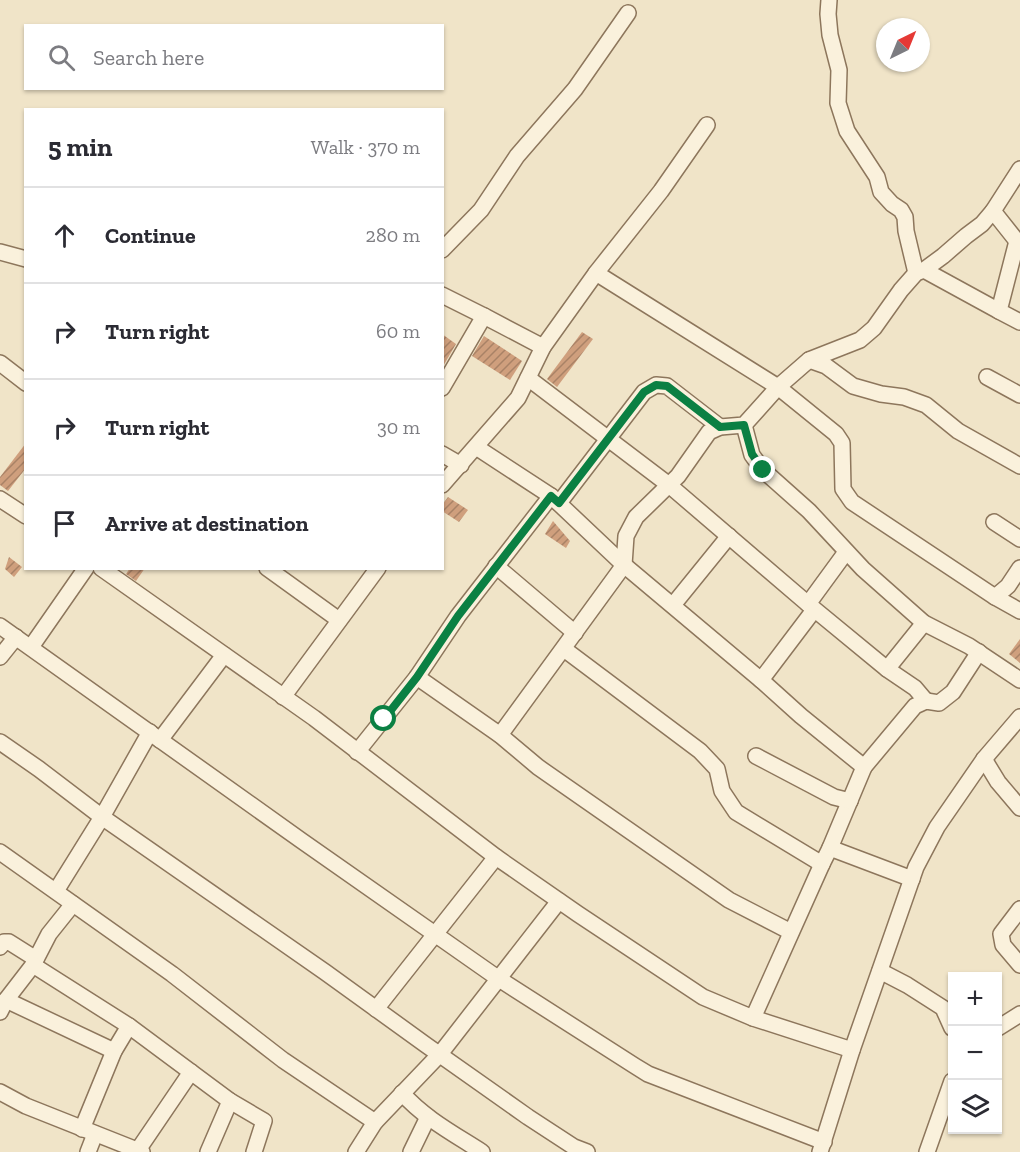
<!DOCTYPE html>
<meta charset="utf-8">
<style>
body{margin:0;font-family:"Zilla Slab",serif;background:#f7f7f7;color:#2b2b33}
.controls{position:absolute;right:18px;bottom:18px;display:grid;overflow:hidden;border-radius:0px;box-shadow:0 2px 4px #0004}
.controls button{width:54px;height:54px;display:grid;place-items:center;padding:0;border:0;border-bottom:2px solid #e1e1e2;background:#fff;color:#2b2b33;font:30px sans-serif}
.compass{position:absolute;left:876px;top:18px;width:54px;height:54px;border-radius:50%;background:#fff;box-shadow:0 2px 4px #0004;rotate:43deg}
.stop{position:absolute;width:18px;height:18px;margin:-14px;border:4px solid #0b8043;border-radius:50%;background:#fff}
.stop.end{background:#0b8043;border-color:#fff;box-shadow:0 2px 6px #0008}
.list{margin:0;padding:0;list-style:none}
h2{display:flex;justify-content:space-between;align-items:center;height:78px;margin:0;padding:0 24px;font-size:26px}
h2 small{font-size:20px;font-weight:400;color:#7c7c81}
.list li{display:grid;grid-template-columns:39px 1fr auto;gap:18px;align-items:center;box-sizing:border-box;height:96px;padding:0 24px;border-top:2px solid #e1e1e2}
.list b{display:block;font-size:22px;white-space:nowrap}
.list em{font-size:20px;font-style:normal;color:#7c7c81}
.icon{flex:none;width:33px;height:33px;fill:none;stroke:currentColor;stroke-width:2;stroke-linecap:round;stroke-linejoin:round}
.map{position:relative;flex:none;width:1020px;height:1152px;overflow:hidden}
.search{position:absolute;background:#fff;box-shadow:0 2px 4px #0004;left:24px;top:24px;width:420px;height:66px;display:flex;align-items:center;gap:15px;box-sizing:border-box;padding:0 21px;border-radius:0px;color:#7c7c81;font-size:22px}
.panel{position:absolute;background:#fff;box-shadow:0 2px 4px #0004;left:24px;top:108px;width:420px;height:462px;border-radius:0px}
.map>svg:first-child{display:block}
.building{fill:url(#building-hatch)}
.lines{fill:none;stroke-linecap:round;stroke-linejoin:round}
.minor-casing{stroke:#8d765c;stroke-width:18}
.minor{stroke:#faf1dc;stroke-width:15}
.route{stroke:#0b8043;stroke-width:8}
</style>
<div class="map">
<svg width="1020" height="1152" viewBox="0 0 1020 1152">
<defs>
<pattern id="building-hatch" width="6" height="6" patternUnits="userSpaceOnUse" patternTransform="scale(1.5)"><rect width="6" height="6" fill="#cf9f7d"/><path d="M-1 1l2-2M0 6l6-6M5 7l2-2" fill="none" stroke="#a98266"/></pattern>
</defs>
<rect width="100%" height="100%" fill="#f0e4c8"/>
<g class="building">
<path d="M 582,332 L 593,339 L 557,387 L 547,379 Z"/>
<path d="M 442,334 L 456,344 L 442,368 Z"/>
<path d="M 484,336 L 522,361 L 510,380 L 472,356 Z"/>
<path d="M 26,443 L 26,468 L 8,491 L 0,485 L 0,477 Z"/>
<path d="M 448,497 L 468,510 L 459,522 L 442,511 L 442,505 Z"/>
<path d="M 553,521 L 570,541 L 566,548 L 545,534 Z"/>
<path d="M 9,557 L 22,567 L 14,577 L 5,569 Z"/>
<path d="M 130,568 L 145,568 L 136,581 L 126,574 Z"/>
<path d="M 1020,639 L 1020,663 L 1009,654 Z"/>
</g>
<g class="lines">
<g class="minor-casing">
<g id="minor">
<path d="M 829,0 L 828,14 L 830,35 L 839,70 L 838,103 L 847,131 L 877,177 L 881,192 L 892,204 L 901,210 L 905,217 L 906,231 L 916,273"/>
<path d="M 1020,169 L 993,211 L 1020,245"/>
<path d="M 1017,241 L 999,311 L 1020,322"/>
<path d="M 442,250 L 481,210 L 517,156 L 575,89 L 628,13"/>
<path d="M 0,252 L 26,259"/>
<path d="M 924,270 L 999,311"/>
<path d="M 596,273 L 778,387 L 836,434 L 842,443 L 843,489 L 852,502 L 995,597"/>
<path d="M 442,295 L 484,316"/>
<path d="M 809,360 L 826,366 L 853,386 L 881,394 L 904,397 L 926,405 L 958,431 L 1020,466"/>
<path d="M 0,363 L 26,383"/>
<path d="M 987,377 L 1020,395"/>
<path d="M 528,378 L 669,485 L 808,604 L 887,669 L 915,688 L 926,701"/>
<path d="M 442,388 L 484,316 L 543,347"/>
<path d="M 744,425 L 752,455 L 763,470 L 809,511 L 863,569 L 924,623 L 969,646 L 1020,680"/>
<path d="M 476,447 L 551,496 L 624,565 L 761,680 L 801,716 L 864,767 L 830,848 L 822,864 L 753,1018"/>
<path d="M 442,454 L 461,465"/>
<path d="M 442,485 L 518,398 L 543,347 L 596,273 L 661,191 L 707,125"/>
<path d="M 0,499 L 26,516"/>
<path d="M 559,503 L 644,392 L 656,385 L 667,386 L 720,427"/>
<path d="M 994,522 L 1020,539"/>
<path d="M 496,566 L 575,633"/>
<path d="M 101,568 L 314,718 L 496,857 L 578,914 L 703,997 L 753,1018 L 852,1050"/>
<path d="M 267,568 L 339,620"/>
<path d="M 1020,568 L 1008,586 L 995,597 L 1020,611"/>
<path d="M 808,604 L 846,552"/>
<path d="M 673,605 L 729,536"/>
<path d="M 0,626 L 302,841 L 499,979 L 635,1066 L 648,1074 L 824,1142"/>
<path d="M 31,647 L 86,568"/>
<path d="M 564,649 L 700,751 L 717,769 L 722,791 L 736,812 L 822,864"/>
<path d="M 0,657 L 16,637"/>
<path d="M 887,669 L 924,623"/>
<path d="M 417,677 L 500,735 L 538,767 L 729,900 L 791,932"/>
<path d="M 761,680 L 814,610"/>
<path d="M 283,697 L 378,568"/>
<path d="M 500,735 L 624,565 L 626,536 L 636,517 L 678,476 L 709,432 L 720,427 L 744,425 L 778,387 L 809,360 L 860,340 L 874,328 L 901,290 L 916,273 L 924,270 L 943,256 L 966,236 L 982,224 L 993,211"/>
<path d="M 160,740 L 224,655"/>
<path d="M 0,742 L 39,769 L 102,817 L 325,972 L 426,1045 L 528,1117 L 574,1147 L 587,1152"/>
<path d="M 357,752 L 417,677 L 458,616 L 551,496"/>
<path d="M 756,756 L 834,797 L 850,801"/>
<path d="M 984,759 L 998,782 L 1020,808"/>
<path d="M 864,767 L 915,706 L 926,701 L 939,703 L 953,692 L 979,652"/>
<path d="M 830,848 L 912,879"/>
<path d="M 0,852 L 172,974 L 283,1060 L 375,1122"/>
<path d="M 56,891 L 102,817 L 150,732"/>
<path d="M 73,904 L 49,934 L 33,965 L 129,1026 L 230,1101 L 264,1121 L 254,1152"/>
<path d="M 1020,909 L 1001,934 L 1003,945 L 1020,965"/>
<path d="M 0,947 L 4,942 L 9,942 L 36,959"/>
<path d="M 880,971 L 907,985 L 943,1008 L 952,1028"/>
<path d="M 6,1000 L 114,1051"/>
<path d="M 376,1009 L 496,857"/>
<path d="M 0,1012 L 6,1000 L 33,965"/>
<path d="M 998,1028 L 1020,1014"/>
<path d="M 0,1092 L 26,1106 L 142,1152"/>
<path d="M 402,1093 C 424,1118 454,1134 482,1152"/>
<path d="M 82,1129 L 114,1051 L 129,1026"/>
<path d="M 138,1150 L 191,1072"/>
<path d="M 88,1152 L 95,1134"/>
<path d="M 208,1152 L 230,1101"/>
<path d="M 356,1152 L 375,1122 L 440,1054 L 559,901"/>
<path d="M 411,1152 L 428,1117"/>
<path d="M 820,1152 L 852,1050 L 916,867 L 937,827 L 984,759 L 1020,717"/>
<path d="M 927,1152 L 952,1081"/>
</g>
</g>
<use href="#minor" class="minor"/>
</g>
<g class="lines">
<path class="route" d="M 384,719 L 417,677 L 458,616 L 551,496 L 559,503 L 644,392 L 656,385 L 667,386 L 720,427 L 744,425 L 752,454 L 763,470"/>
</g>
</svg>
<div class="controls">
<button>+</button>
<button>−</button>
<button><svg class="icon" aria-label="layers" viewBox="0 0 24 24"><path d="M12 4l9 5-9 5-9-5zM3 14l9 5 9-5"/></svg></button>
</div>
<svg class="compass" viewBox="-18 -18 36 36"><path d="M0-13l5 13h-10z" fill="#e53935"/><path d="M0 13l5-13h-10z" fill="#7c7c81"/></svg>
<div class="stop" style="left:384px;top:719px"></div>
<div class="stop end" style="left:763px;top:470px"></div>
<div class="search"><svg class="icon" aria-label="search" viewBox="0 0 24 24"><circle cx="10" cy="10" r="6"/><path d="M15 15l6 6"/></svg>Search here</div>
<section class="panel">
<h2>5 min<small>Walk · 370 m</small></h2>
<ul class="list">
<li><svg class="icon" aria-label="ahead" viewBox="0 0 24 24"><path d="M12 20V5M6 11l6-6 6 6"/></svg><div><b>Continue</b></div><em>280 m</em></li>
<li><svg class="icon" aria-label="right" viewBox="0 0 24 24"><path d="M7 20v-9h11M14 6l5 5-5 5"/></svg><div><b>Turn right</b></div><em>60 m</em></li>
<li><svg class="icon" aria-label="right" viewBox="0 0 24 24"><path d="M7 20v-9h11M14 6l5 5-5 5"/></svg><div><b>Turn right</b></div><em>30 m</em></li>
<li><svg class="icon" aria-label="arrive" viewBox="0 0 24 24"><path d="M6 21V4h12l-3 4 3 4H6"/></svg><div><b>Arrive at destination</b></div></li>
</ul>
</section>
</div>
